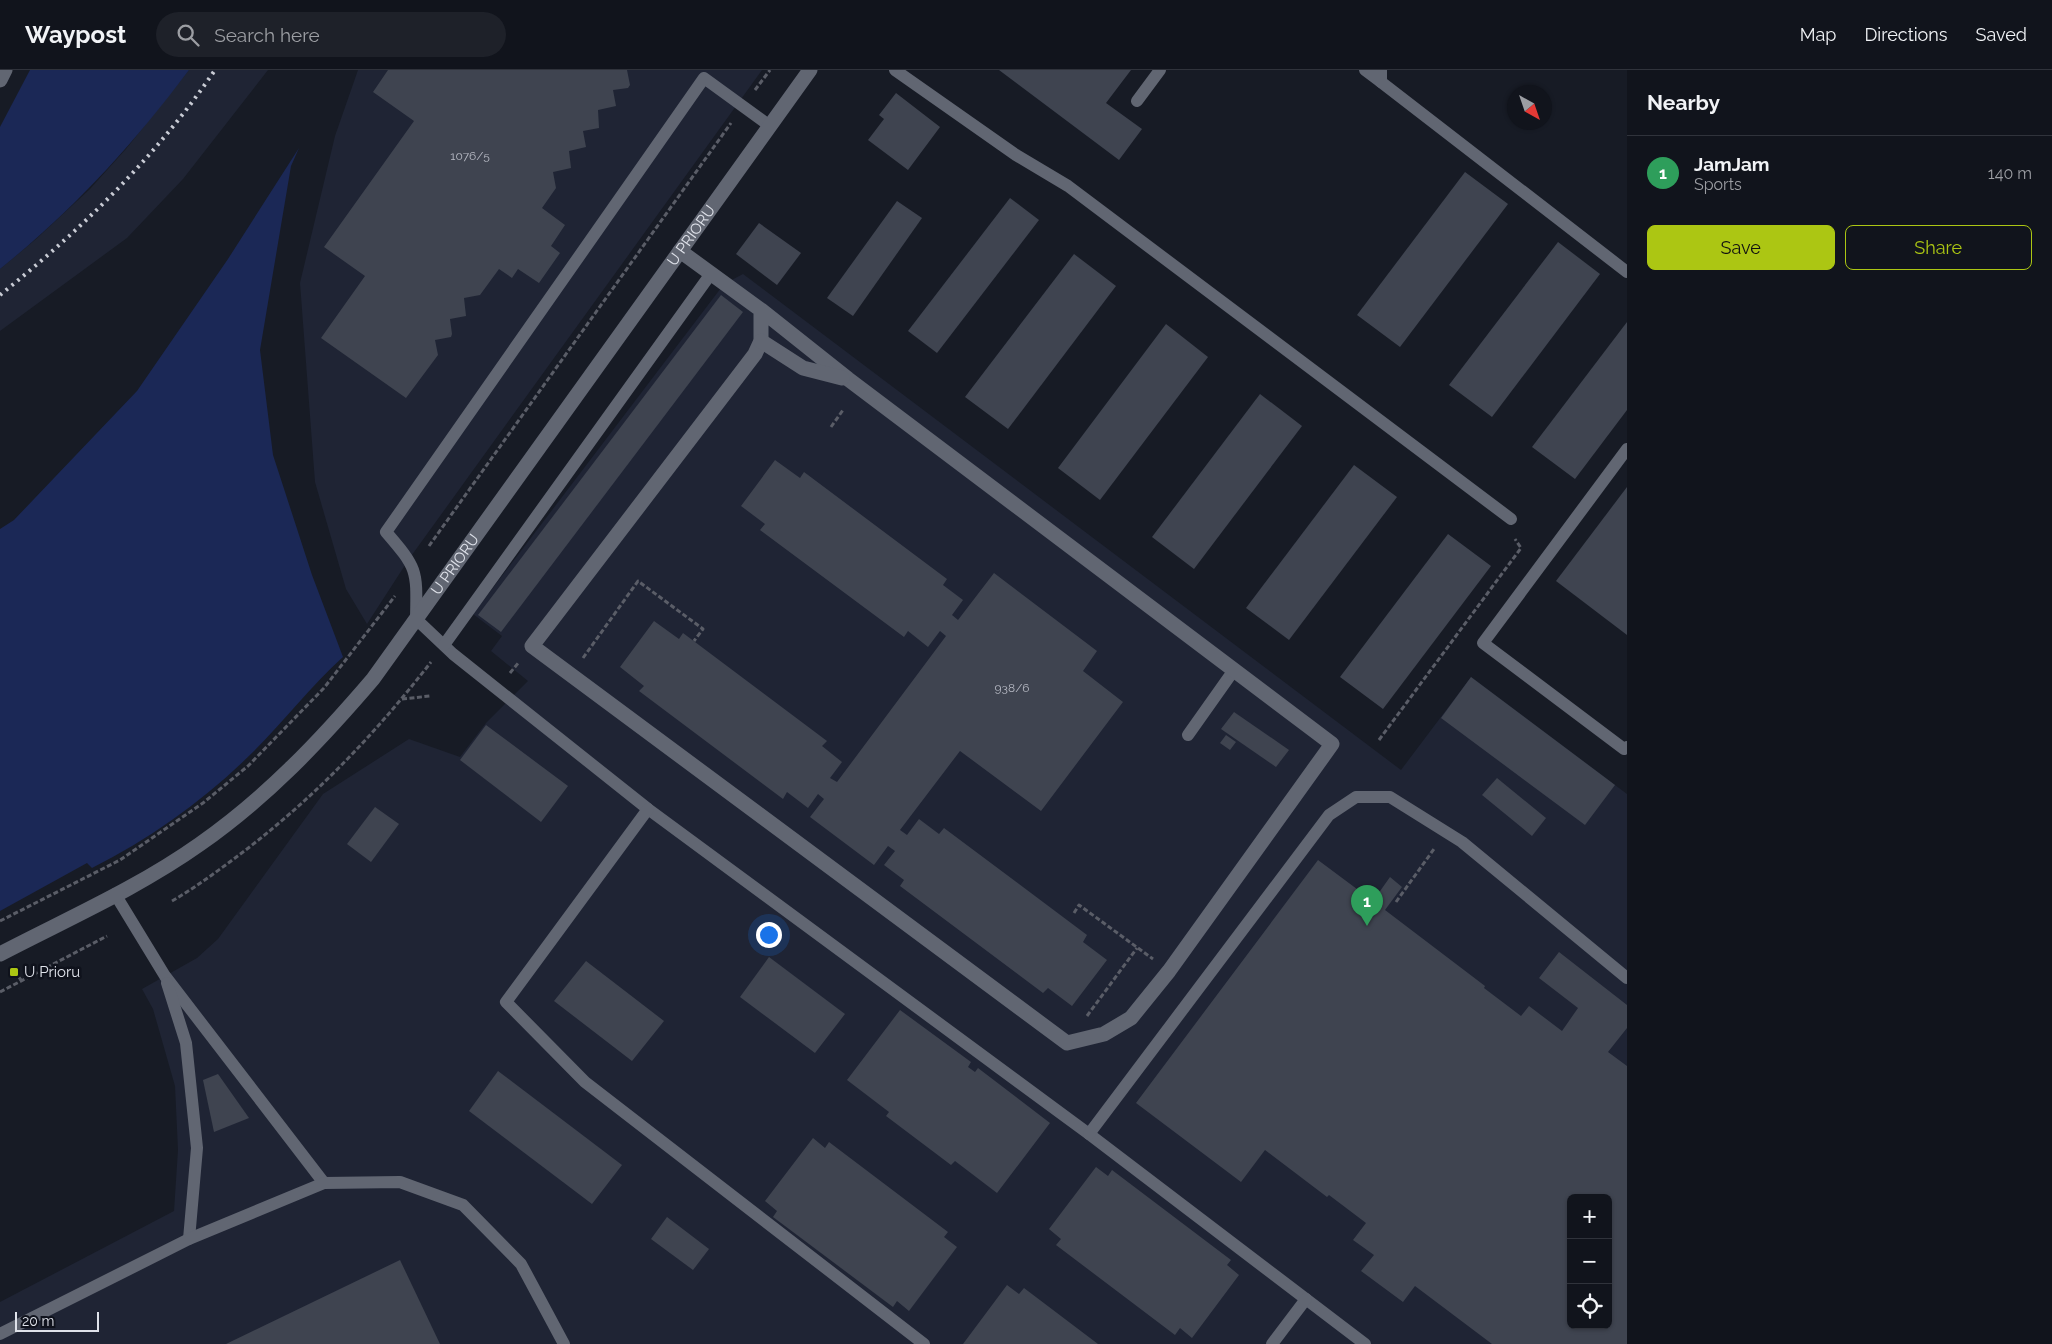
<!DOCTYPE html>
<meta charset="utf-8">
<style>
body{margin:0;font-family:Raleway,sans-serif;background:#1e2129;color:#f1f3f6}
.controls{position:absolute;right:15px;bottom:15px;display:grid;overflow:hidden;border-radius:8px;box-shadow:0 1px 4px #0004}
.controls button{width:45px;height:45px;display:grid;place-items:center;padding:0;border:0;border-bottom:1px solid #30333b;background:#11141c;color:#f1f3f6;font:25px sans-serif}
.compass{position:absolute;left:1507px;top:15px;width:45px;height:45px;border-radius:50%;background:#11141c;box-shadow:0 1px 4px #0004;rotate:140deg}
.scale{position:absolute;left:15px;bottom:12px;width:84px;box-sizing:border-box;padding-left:5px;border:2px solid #dfe2ea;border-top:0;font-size:14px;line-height:18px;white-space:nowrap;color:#dfe2ea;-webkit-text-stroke:4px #0f121c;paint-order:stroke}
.you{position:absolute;left:768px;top:864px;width:18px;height:18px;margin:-12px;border:4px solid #fff;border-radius:50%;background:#1a73e8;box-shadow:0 0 0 8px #1a73e833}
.badge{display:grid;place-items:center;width:32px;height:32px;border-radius:50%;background:#acc613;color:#fff;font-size:16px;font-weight:700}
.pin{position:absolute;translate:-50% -41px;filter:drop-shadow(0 1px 2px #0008)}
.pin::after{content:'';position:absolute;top:26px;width:18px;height:15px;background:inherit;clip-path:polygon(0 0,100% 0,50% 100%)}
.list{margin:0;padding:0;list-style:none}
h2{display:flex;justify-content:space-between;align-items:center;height:65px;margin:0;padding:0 20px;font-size:21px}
h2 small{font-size:16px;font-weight:400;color:#9c9ea3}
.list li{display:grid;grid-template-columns:32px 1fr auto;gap:15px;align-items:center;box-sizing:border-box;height:75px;padding:0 20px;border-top:1px solid #30333b}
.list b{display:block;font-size:19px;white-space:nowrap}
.list p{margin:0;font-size:16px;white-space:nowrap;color:#9c9ea3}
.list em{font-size:16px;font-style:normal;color:#9c9ea3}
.actions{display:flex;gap:10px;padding:15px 20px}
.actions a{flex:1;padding:11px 0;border:1px solid #acc613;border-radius:8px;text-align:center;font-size:18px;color:#acc613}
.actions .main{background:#acc613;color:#111}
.icon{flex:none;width:28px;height:28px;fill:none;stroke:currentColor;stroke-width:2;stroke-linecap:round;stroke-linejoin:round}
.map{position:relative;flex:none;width:1627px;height:1274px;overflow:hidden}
header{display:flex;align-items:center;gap:30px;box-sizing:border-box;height:70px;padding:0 25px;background:#11141c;border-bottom:1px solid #30333b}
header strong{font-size:24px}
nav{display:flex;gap:28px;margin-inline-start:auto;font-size:18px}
.search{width:350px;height:45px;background:#1e2129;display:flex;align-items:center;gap:12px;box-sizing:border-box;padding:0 18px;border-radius:28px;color:#9c9ea3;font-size:19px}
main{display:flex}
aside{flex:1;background:#11141c}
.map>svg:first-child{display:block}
.built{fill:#1f2434;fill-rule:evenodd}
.green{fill:#1b2856}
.building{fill:#3f4450;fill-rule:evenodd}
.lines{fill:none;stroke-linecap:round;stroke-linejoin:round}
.path{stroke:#5a5d67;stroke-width:3;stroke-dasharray:5 2.5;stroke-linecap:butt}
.service{stroke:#616672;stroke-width:12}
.minor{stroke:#616672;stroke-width:15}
.rail{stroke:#c9ccd5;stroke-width:4;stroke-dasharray:2.5 5;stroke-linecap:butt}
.poi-dot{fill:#acc613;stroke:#0f121c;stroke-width:2}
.labels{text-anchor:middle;stroke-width:5;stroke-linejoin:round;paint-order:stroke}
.number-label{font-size:12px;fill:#b7bac4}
.street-label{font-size:15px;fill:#dfe2ea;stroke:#0f121c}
.poi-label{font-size:15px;fill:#dfe2ea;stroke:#0f121c;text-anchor:start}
</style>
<header>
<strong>Waypost</strong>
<div class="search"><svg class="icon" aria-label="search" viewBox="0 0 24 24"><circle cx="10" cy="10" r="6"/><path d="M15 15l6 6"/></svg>Search here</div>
<nav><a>Map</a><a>Directions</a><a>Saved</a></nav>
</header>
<main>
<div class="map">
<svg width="1627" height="1274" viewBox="0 0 1627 1274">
<rect width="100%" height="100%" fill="#171b25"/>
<g class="built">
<path d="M 189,0 L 268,0 L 183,109 L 127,168 L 0,261 L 0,199 L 35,170 L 90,119 L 126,79 Z"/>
<path d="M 358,0 L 762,0 L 409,489 L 367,554 L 346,519 L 315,412 L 300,213 L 335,66 Z"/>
<path d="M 743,204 L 1401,700 L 1471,607 L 1627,724 L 1627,1274 L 0,1274 L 0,1232 L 174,1141 L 178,1080 L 175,1016 L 153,939 L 142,919 L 197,888 L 218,869 L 323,724 L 409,669 L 460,687 L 486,653 L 528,611 L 491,581 L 502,566 L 473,544 L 724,214 ZM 1571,1128 L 1608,1128 L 1608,1255 L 1571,1255 Z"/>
</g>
<g class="green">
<path d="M 30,0 L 189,0 C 132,76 74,139 0,199 L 0,57 Z"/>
<path d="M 299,78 L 291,96 L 260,280 L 273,385 L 312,505 L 343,587 C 311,616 285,650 254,681 C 206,729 153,767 92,798 L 87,793 L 0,841 L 0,459 L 14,450 L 137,321 L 228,189 Z"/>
</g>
<g class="building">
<path d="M 388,0 L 627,0 L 630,15 L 628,18 L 613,20 L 616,36 L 598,40 L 599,58 L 583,61 L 586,77 L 569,81 L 571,98 L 553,102 L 556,118 L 542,138 L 565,155 L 551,176 L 560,183 L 539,213 L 518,199 L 512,208 L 499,199 L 480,225 L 464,228 L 466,246 L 450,249 L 452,264 L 451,267 L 435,270 L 438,285 L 406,328 L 321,268 L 365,206 L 324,177 L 414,51 L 373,22 Z"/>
<path d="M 999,0 L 1131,0 L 1106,33 L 1142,59 L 1119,90 Z"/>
<path d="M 896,23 L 940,57 L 908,100 L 868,70 L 884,49 L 879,45 Z"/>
<path d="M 1465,102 L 1508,134 L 1400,277 L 1357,245 Z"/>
<path d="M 1010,128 L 1039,150 L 937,283 L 908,261 Z"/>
<path d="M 897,131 L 922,148 L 853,246 L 827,228 Z"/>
<path d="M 759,153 L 801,183 L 777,215 L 736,184 Z"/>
<path d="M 1558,172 L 1600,204 L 1492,347 L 1449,315 Z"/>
<path d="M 1074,184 L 1116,216 L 1008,359 L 965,327 Z"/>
<path d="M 721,225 L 743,242 L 501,562 L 478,545 Z"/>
<path d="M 1627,252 L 1627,340 L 1575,409 L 1532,377 Z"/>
<path d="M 1166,254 L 1208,287 L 1100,430 L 1058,398 Z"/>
<path d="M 1260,324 L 1302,356 L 1194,499 L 1152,467 Z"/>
<path d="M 775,390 L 800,408 L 804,402 L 947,509 L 943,515 L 963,530 L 952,545 L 958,550 L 994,503 L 1097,581 L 1083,601 L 1123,632 L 1041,741 L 960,681 L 900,760 L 907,765 L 919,749 L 939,764 L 944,758 L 1087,865 L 1083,872 L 1107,890 L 1072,936 L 1048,918 L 1043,923 L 900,816 L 904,810 L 884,795 L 895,781 L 888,776 L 874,795 L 810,747 L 824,729 L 818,724 L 808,738 L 787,722 L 783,729 L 639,621 L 644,616 L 620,597 L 654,551 L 679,569 L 683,563 L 827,671 L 822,676 L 842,692 L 830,708 L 837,712 L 946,566 L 940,561 L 928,577 L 908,561 L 904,567 L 760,460 L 765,454 L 741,436 Z"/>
<path d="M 1354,395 L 1397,427 L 1289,570 L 1246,538 Z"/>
<path d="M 1627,417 L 1627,565 L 1556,511 Z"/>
<path d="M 1448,464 L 1491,496 L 1383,639 L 1340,607 Z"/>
<path d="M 1471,607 L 1615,715 L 1585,755 L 1441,648 Z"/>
<path d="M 1234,642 L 1289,680 L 1276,697 L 1221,659 Z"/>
<path d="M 486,655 L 568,716 L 541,752 L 460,690 Z"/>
<path d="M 1226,665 L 1236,672 L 1230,680 L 1220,673 Z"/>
<path d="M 1497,708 L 1546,748 L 1532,766 L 1482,725 Z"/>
<path d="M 375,737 L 399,754 L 371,792 L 347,774 Z"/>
<path d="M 1318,790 L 1373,831 L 1390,807 L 1402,817 L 1385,840 L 1485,916 L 1484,918 L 1521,946 L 1529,936 L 1562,961 L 1578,938 L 1539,908 L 1559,882 L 1627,935 L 1627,958 L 1608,982 L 1627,996 L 1627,1274 L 1492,1274 L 1415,1216 L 1403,1232 L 1361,1201 L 1374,1185 L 1353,1170 L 1366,1153 L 1329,1125 L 1327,1127 L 1265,1080 L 1241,1112 L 1136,1033 ZM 1571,1128 L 1608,1128 L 1608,1255 L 1571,1255 Z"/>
<path d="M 769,887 L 845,944 L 815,983 L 740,927 Z"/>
<path d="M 586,891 L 664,951 L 632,991 L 554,931 Z"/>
<path d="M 900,940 L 971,992 L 968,997 L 975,1002 L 978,998 L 1050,1053 L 997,1123 L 955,1091 L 951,1095 L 886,1046 L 889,1042 L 847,1010 Z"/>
<path d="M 498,1001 L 622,1095 L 592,1134 L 469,1041 Z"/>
<path d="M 218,1004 L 249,1048 L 214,1062 L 203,1010 Z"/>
<path d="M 813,1068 L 825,1078 L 829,1072 L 948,1162 L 944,1167 L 957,1177 L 909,1241 L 897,1231 L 893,1237 L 773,1147 L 777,1141 L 765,1131 Z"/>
<path d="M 1096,1097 L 1108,1106 L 1112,1100 L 1231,1190 L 1227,1195 L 1239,1205 L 1192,1268 L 1180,1258 L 1175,1265 L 1056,1175 L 1061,1169 L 1049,1159 Z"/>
<path d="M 667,1147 L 709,1179 L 693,1200 L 651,1169 Z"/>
<path d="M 400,1190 L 440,1274 L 226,1274 Z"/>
<path d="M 1007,1215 L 1019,1224 L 1024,1218 L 1098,1274 L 963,1274 Z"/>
</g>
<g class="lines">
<g class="path">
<path d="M 755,20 L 770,0"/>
<path d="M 831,357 L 843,340"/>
<path d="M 429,476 L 731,53"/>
<path d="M 583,588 L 638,511 L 703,559 L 694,571"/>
<path d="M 510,603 L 519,592"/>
<path d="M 402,629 L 430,626"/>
<path d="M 1379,670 L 1521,478 L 1515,469"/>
<path d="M 172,831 C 198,816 223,797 247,779 C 319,723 375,664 431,592"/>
<path d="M 1396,832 L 1434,779"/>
<path d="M 1074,843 L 1079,835 L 1153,889"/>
<path d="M 0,851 L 120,790 L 203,733 L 248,696 L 324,618 L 395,526"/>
<path d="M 14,902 L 22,911"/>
<path d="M 0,922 L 107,866"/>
<path d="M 1087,946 L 1137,878"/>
</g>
<g class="service">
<path d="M 895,0 L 1016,85 L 1068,116 L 1511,449"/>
<path d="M 1365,0 L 1381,12"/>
<path d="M 1381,0 L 1381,12 L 1627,202"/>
<path d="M 1137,31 L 1160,0"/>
<path d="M 770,56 L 704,8 L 386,462 C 418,499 417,500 416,549 L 453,584 L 648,739 L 1089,1064 L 1365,1274"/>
<path d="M 1627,379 L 1483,573 L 1624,679 L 1627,677"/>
<path d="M 444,575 L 710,205"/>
<path d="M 1188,665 L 1234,600"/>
<path d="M 648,739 L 506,932 L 585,1012 L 924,1274"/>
<path d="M 115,824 L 165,906 L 324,1113"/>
<path d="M 167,913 L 186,973 L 197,1078 L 189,1169"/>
<path d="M 1089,1064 L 1329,745 L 1356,727 L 1390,727 L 1462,772 L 1627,908"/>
<path d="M 0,1264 L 189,1169 L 324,1113 L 400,1112 L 463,1135 L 521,1194 L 564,1274"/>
<path d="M 1272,1274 L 1306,1229"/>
</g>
<g class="minor">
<path d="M 0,10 L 5,0"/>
<path d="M 680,181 L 761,240 L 761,271 L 755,284 L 532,576 L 1067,973 L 1104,964 L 1131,948 L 1169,901 L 1332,674 L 848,309 L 761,240"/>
<path d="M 761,271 L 803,298 L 842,308"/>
<path id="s1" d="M 0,884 C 67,849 138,818 200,774 C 267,727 320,671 373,609 L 810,0"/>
</g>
<path class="rail" d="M 0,225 C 81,160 156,87 215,0"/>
</g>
<rect class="poi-dot" x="9" y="897" width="10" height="10" rx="2.5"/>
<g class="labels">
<g class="number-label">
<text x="470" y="90">1076/5</text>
<text x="1012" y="622">938/6</text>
</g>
<g class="street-label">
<text dy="5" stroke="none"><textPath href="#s1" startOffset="1014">U PRIORU</textPath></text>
<text dy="5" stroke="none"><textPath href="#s1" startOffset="609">U PRIORU</textPath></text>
</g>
<g class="poi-label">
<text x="24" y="907">U Prioru</text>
</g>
</g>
</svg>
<div class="controls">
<button>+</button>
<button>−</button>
<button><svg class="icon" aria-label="locate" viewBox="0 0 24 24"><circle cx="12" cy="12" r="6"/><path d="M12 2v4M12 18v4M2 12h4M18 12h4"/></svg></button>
</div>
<svg class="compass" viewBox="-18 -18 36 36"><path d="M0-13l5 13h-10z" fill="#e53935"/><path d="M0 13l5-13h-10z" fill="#9c9ea3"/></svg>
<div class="scale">20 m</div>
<div class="you"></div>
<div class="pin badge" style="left:1367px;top:856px;background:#2e9e5b">1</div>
</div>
<aside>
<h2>Nearby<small></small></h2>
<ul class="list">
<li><span class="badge" style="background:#2e9e5b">1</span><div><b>JamJam</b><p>Sports</p></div><em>140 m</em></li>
</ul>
<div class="actions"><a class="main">Save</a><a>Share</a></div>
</aside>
</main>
